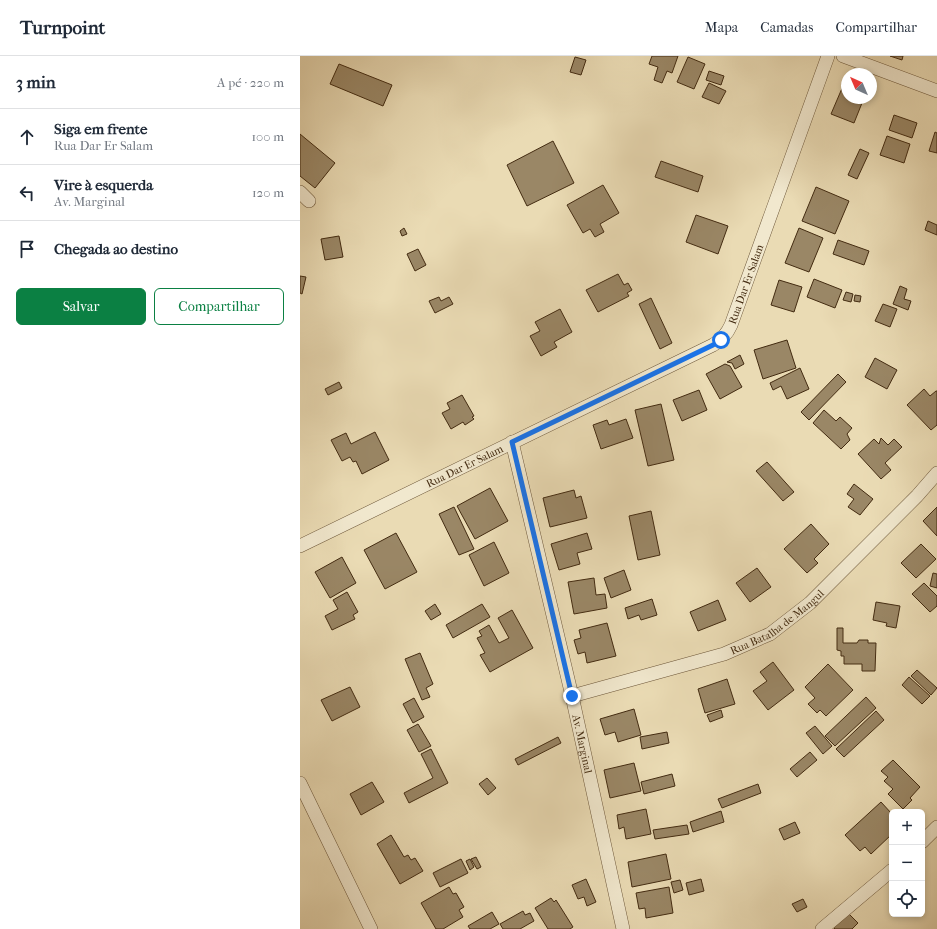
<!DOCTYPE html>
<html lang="pt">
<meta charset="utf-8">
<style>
body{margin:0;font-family:"IM FELL French Canon",serif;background:#f2f2f3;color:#1f2937}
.controls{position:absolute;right:12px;bottom:12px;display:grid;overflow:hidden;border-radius:6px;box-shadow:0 2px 6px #0003}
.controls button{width:36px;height:36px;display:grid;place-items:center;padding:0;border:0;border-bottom:1px solid #e0e1e3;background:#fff;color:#1f2937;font:20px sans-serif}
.compass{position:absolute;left:541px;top:12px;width:36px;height:36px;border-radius:50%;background:#fff;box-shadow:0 2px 6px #0003;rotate:316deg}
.stop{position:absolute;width:12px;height:12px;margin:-9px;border:3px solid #1a73e8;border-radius:50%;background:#fff}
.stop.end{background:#1a73e8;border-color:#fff;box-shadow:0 1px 4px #0008}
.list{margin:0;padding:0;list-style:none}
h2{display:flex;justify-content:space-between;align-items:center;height:52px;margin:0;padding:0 16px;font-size:17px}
h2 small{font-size:13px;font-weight:400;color:#747a83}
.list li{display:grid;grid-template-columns:26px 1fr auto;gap:12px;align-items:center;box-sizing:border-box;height:56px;padding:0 16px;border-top:1px solid #e0e1e3}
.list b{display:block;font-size:15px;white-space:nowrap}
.list p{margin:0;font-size:13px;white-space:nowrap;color:#747a83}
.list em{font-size:13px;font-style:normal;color:#747a83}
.actions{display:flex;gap:8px;padding:12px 16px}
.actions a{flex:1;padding:9px 0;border:1px solid #0b8043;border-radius:6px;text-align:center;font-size:14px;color:#0b8043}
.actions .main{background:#0b8043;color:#fff}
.icon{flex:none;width:22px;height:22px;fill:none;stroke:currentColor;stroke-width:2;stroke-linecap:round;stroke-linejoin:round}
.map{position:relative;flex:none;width:637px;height:873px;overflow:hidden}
header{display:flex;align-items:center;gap:24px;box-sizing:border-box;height:56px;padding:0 20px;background:#fff;border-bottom:1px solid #e0e1e3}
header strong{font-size:19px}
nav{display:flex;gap:22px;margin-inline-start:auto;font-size:14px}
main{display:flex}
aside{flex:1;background:#fff}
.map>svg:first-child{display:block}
.building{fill:#9a8766;stroke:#432b11}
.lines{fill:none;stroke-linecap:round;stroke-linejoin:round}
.minor-casing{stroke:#6d573a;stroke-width:14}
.minor{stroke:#f1e8ce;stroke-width:13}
.route{stroke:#1a73e8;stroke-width:5}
.labels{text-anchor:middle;stroke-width:4;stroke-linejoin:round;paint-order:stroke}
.street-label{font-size:11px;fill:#432b11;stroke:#f1e8ce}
</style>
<header>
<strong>Turnpoint</strong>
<nav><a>Mapa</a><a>Camadas</a><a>Compartilhar</a></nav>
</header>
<main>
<aside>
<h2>3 min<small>A pé · 220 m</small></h2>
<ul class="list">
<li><svg class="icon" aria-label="ahead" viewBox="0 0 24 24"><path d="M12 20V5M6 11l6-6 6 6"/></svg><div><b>Siga em frente</b><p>Rua Dar Er Salam</p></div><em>100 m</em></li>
<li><svg class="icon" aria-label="left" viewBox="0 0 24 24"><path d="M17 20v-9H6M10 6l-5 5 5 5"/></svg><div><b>Vire à esquerda</b><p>Av. Marginal</p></div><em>120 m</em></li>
<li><svg class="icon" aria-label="arrive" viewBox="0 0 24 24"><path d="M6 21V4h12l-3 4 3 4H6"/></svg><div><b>Chegada ao destino</b></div></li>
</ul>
<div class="actions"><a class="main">Salvar</a><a>Compartilhar</a></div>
</aside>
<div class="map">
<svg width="637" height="873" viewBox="0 0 637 873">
<rect width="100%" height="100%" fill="#eadbb4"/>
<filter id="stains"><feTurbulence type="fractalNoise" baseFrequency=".005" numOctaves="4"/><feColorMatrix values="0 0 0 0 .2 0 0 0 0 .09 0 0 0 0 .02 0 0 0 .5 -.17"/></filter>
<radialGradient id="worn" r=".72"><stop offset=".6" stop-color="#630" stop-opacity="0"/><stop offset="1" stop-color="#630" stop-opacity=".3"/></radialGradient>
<g class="building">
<path d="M 352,0 L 378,0 L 372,17 L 367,15 L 362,27 L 354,24 L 358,11 L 349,8 Z"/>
<path d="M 590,0 L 603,0 L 602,4 Z"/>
<path d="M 275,1 L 286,4 L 281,19 L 270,16 Z"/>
<path d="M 388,1 L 405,8 L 394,33 L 377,26 Z"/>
<path d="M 39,8 L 92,29 L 83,50 L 30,28 Z"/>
<path d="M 409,15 L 424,20 L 421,29 L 406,24 Z"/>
<path d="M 409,27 L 426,35 L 419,48 L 402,41 Z"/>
<path d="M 543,30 L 547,31 L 547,42 L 564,42 L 554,67 L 531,58 Z"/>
<path d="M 594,59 L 617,67 L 612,82 L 589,74 Z"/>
<path d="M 635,76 L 637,77 L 637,97 L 629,95 Z"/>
<path d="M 0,78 L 35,107 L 15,132 L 0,120 Z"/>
<path d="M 587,80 L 610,88 L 604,107 L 580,99 Z"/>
<path d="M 253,85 L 274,127 L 227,150 L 207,109 Z"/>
<path d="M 560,93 L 569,97 L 557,123 L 548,119 Z"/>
<path d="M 361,105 L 403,120 L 398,136 L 355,121 Z"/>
<path d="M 303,129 L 319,157 L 300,168 L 304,176 L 295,181 L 290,173 L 283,177 L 267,149 Z"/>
<path d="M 516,131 L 549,145 L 535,178 L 502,165 Z"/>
<path d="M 396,159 L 428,170 L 418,198 L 386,186 Z"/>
<path d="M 628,165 L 637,169 L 637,179 L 625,174 Z"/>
<path d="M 104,172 L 107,178 L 102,180 L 100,175 Z"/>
<path d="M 499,172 L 523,182 L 509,216 L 485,207 Z"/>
<path d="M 39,180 L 43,201 L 25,204 L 21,183 Z"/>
<path d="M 538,184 L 569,195 L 564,209 L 533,198 Z"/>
<path d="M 118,193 L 126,209 L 115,215 L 107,198 Z"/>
<path d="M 318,218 L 324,229 L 328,227 L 332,234 L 327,237 L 329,240 L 298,256 L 286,234 Z"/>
<path d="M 0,220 L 6,221 L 2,238 L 0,237 Z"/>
<path d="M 514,223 L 542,234 L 535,252 L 507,241 Z"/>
<path d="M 479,224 L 502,231 L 494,256 L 471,249 Z"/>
<path d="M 600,230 L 607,233 L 604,243 L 611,245 L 608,254 L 593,248 Z"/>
<path d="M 546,236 L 553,238 L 551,246 L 543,244 Z"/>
<path d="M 555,239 L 561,240 L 560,246 L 554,245 Z"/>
<path d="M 139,241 L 141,245 L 149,241 L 153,248 L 135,257 L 129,245 Z"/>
<path d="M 351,242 L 372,287 L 360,293 L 339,248 Z"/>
<path d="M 583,248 L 597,253 L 590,271 L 575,265 Z"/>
<path d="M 260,253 L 272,276 L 254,286 L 257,291 L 241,300 L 230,280 L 240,275 L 235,266 Z"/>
<path d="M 487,284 L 496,312 L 463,323 L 454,294 Z"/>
<path d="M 440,299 L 444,308 L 435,313 L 432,307 L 427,306 Z"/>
<path d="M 575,302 L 597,314 L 587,333 L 565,321 Z"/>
<path d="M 425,308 L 430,310 L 442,331 L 420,343 L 406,318 Z"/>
<path d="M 500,312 L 509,333 L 487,343 L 481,330 L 473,334 L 470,327 Z"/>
<path d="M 538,318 L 546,326 L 509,364 L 501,356 Z"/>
<path d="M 39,326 L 42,332 L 28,339 L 25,333 Z"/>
<path d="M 624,333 L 630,340 L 636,335 L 637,335 L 637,369 L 631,374 L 607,349 Z"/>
<path d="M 399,334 L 407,354 L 382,365 L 373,344 Z"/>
<path d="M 162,339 L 174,360 L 172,361 L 174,363 L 165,369 L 163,366 L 151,373 L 142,357 L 150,353 L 147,347 Z"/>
<path d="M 361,348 L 374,404 L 348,410 L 335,354 Z"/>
<path d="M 524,354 L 536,365 L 540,361 L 552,372 L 547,378 L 550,384 L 541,393 L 513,367 Z"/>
<path d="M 326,363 L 333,382 L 301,393 L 293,369 L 307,364 L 309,369 Z"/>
<path d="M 75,376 L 89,404 L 62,418 L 56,405 L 53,406 L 50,401 L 42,405 L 31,384 L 46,377 L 51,388 Z"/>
<path d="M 581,382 L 588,389 L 594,383 L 602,391 L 585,407 L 591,414 L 581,423 L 558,398 L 574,383 L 579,388 Z"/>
<path d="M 467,406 L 494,436 L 483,445 L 456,415 Z"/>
<path d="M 554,428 L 573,443 L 560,459 L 548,451 L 554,443 L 547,438 Z"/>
<path d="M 190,432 L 208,465 L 175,483 L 157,450 Z"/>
<path d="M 274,434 L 276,442 L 281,440 L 287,462 L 250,471 L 243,442 Z"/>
<path d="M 154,451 L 174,493 L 159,499 L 139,458 Z"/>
<path d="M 637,451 L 637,480 L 623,465 Z"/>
<path d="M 351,455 L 360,499 L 338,504 L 329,460 Z"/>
<path d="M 511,468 L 529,488 L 514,503 L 518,507 L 507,517 L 484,493 Z"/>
<path d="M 96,477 L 117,516 L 85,533 L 64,494 Z"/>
<path d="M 287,477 L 292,493 L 277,497 L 280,508 L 259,514 L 251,488 Z"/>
<path d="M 194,486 L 209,517 L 184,530 L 169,499 Z"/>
<path d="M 621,488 L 636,503 L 616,522 L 601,507 Z"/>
<path d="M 42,501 L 56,527 L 30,542 L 15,516 Z"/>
<path d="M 457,512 L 471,531 L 450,546 L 436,527 Z"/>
<path d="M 324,514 L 331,534 L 311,542 L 304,522 Z"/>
<path d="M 633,517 L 637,518 L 637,532 L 630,530 Z"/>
<path d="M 294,522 L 296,539 L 305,538 L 307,552 L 274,558 L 268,526 Z"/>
<path d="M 624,527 L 637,540 L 637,550 L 630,556 L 612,538 Z"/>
<path d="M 47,536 L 58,556 L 53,559 L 55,563 L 32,574 L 25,560 L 38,553 L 33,544 Z"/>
<path d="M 352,543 L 357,559 L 341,564 L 339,559 L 328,563 L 325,552 Z"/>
<path d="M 418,544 L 426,564 L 398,575 L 390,556 Z"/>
<path d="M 576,546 L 600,550 L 596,572 L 586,570 L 587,567 L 573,564 Z"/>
<path d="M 135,548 L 141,558 L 131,564 L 125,555 Z"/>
<path d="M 182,548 L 190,561 L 153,582 L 146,569 Z"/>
<path d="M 212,554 L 233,592 L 190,616 L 180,599 L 185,597 L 177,582 L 182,580 L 179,575 L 189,569 L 199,587 L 209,582 L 198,562 Z"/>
<path d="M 307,567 L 316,600 L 287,607 L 285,596 L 278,598 L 274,584 L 281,582 L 279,574 Z"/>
<path d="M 537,572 L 543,572 L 543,587 L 557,587 L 559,584 L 568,584 L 568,587 L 576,587 L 575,615 L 562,615 L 562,608 L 544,608 L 544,600 L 541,600 L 541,595 L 537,594 Z"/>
<path d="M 120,597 L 133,628 L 126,632 L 130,641 L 122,644 L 105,603 Z"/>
<path d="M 473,606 L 494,634 L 468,654 L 453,635 L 467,625 L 460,616 Z"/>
<path d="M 528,608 L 553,634 L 526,660 L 520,654 L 517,657 L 508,648 L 515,642 L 505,631 Z"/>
<path d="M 617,614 L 637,632 L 631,639 L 611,620 Z"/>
<path d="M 609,621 L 630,640 L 622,648 L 602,629 Z"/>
<path d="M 427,623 L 435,648 L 405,657 L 398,633 Z"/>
<path d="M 50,631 L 60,651 L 32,665 L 21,644 Z"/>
<path d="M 566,641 L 576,652 L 535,690 L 525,680 Z"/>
<path d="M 114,642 L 124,661 L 113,667 L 103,648 Z"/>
<path d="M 334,653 L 341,679 L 318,686 L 315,676 L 305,679 L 300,663 Z"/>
<path d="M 421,654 L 423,661 L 410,666 L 407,659 Z"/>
<path d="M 576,655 L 584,664 L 544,701 L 536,693 Z"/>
<path d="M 118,668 L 131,690 L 119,696 L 107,674 Z"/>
<path d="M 515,670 L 532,690 L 523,698 L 506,677 Z"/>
<path d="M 367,676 L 369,687 L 342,693 L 340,681 Z"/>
<path d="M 258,681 L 261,687 L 218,709 L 215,703 Z"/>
<path d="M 131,693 L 148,727 L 109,747 L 104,737 L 133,722 L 121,698 Z"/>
<path d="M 510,696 L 517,704 L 497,721 L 490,713 Z"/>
<path d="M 593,704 L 620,731 L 610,742 L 612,744 L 603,753 L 588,738 L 593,733 L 584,725 L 588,721 L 581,715 Z"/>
<path d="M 334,707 L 341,735 L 310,742 L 304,714 Z"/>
<path d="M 372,718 L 375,730 L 344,738 L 341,726 Z"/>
<path d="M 187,722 L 196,732 L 188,739 L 179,728 Z"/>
<path d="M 72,726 L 84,746 L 61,759 L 50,738 Z"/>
<path d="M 458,728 L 461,737 L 422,752 L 418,743 Z"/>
<path d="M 581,746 L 592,758 L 592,778 L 571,798 L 565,791 L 560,795 L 545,779 Z"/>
<path d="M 346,753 L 351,778 L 326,783 L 324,771 L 319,773 L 317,759 Z"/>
<path d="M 421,755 L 424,766 L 393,776 L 390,766 Z"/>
<path d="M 495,766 L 500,777 L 484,784 L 479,773 Z"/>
<path d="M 387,769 L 389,778 L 355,783 L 353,774 Z"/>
<path d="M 91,779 L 104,801 L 108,799 L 111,804 L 115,802 L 123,815 L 100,828 L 77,788 Z"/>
<path d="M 366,798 L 371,823 L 332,831 L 328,806 Z"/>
<path d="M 176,801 L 181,811 L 177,813 L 171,803 Z"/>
<path d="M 161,803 L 168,817 L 140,831 L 133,817 Z"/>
<path d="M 170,803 L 174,811 L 170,814 L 166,805 Z"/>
<path d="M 286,823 L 296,846 L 287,850 L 284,841 L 278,843 L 272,829 Z"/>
<path d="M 401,823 L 404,835 L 389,839 L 386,827 Z"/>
<path d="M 380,824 L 383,834 L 374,837 L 371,826 Z"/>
<path d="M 149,831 L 153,838 L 156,837 L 164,851 L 159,854 L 163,861 L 143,873 L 136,873 L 121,847 Z"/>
<path d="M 369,831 L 373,857 L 346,862 L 345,852 L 339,853 L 336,837 Z"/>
<path d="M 251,842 L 254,846 L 256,844 L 273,871 L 270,873 L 248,873 L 235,852 Z"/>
<path d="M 503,843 L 507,851 L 497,856 L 492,848 Z"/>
<path d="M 223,855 L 225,859 L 230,857 L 234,865 L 220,873 L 203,873 L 200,868 Z"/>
<path d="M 192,856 L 199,868 L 190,873 L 170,873 L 168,870 Z"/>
<path d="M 548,857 L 558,867 L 552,873 L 535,873 L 533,871 Z"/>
</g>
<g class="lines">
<g class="minor-casing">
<g id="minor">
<path d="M 543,0 L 637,35"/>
<path d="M 0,136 L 9,145"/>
<path id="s1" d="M 212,386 L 272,640 L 323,873"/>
<path id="s2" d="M 0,490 L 413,289 C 422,284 427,278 431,269 L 528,0"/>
<path id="s3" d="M 272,640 L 424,598 L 470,578 L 510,547 L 617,440 L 637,417"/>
<path d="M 0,727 L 71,873"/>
<path d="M 622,786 L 637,771"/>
<path d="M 522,873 L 592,814"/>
</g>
</g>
<use href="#minor" class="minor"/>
</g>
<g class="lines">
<path class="route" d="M 272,640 L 212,386 L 413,289 L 421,284"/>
</g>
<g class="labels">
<g class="street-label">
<text dy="4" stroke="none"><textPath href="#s2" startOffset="530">Rua Dar Er Salam</textPath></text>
<text dy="4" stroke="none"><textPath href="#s2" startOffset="183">Rua Dar Er Salam</textPath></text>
<text dy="4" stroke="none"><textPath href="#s3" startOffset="220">Rua Batalha de Mangul</textPath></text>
<text dy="4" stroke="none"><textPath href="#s1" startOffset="310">Av. Marginal</textPath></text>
</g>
</g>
<rect width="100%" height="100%" filter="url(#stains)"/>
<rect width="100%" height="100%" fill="url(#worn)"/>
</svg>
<div class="controls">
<button>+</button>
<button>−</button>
<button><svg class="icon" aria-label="locate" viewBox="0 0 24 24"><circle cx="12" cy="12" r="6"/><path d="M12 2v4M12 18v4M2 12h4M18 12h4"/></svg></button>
</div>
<svg class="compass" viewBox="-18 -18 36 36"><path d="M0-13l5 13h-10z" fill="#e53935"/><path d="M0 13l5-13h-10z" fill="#747a83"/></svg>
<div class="stop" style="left:421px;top:284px"></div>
<div class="stop end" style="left:272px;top:640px"></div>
</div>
</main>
